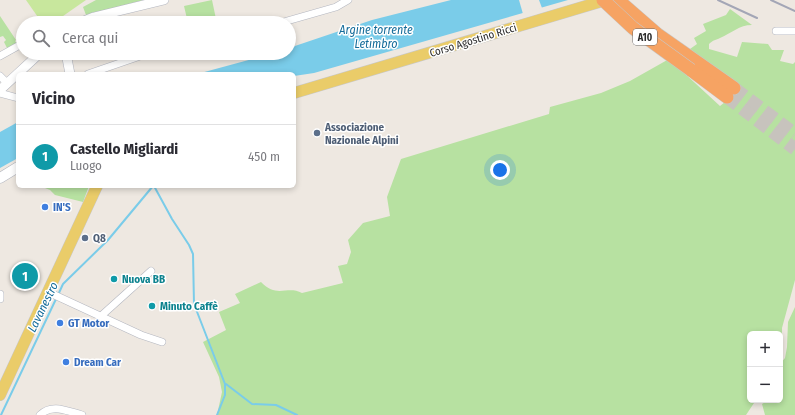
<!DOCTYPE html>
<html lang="it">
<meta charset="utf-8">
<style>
body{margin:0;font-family:"Fira Sans Condensed",sans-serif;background:#f2f2f3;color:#2b2b33}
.controls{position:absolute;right:12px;bottom:12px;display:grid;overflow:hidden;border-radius:6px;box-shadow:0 2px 6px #0003}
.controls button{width:36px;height:36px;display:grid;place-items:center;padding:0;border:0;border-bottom:1px solid #e1e1e2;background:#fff;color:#2b2b33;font:20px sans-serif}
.you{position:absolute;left:500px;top:170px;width:14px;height:14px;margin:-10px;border:3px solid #fff;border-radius:50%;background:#1a73e8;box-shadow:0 0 0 6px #1a73e833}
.badge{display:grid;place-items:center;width:26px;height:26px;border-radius:50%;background:#b45309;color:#fff;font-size:13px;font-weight:700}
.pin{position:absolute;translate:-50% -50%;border:2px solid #fff;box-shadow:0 1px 4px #0006}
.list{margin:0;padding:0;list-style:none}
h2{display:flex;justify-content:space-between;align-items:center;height:52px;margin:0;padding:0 16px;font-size:17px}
h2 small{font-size:13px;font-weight:400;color:#7c7c81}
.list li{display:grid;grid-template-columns:26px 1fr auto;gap:12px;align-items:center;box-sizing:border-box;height:64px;padding:0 16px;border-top:1px solid #e1e1e2}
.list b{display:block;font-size:15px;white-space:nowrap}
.list p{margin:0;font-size:13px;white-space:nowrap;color:#7c7c81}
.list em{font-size:13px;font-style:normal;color:#7c7c81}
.icon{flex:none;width:22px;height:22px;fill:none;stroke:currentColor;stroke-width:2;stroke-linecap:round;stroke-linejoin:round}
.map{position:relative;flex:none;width:795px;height:415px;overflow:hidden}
.search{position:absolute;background:#fff;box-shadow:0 2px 6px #0003;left:16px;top:16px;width:280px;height:44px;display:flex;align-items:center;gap:10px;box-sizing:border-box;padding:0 14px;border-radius:22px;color:#7c7c81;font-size:15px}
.panel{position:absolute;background:#fff;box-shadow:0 2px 6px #0003;left:16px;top:72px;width:280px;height:116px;border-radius:6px}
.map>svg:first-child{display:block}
.green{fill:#b7e1a1}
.pitch{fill:#c8e79d}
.water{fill:#7acce9}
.pier{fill:#eee8e1}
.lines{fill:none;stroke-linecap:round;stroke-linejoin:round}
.stream{stroke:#7acce9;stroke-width:2}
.motorway-tunnel{stroke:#c7c3bd;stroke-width:13;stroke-dasharray:13 6;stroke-linecap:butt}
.minor-casing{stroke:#b4b7c0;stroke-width:8}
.tertiary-casing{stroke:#b4b7c0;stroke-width:10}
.secondary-casing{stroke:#b4b7c0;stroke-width:11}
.primary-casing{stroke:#c8c8c8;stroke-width:12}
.motorway-casing{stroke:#c8c8c8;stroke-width:14}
.minor{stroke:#fff;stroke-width:7}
.tertiary{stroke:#fff;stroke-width:9}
.secondary{stroke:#fff;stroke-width:10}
.primary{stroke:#eacc69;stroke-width:11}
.motorway{stroke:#f6a363;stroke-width:13}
.rail{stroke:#a3a6b6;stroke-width:2}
.motorway-bridge-casing{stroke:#c8c8c8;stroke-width:14;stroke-linecap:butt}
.motorway-bridge{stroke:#f6a363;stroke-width:13}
.service-dot{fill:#5c6f8a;stroke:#fff;stroke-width:1.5}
.shop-dot{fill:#3f7fe0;stroke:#fff;stroke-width:1.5}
.culture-dot{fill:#0f9aa8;stroke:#fff;stroke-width:1.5}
.labels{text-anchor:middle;stroke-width:3;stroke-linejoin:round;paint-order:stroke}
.shield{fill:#fff;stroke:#6c6c6c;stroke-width:1}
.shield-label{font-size:10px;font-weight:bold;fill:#2d2d2d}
.street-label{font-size:11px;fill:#2d2d2d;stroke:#fff}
.service-label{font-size:11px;font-weight:bold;fill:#4e5e75;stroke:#fff;text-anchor:start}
.shop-label{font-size:11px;font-weight:bold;fill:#366cbe;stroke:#fff;text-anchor:start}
.culture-label{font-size:11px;font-weight:bold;fill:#0d838f;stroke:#fff;text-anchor:start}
.water-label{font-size:12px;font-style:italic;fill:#156c9a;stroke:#fff}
</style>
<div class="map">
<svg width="795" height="415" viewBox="0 0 795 415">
<rect width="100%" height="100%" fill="#eee8e1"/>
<g class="green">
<path d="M 96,0 L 144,0 L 86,15 L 83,7 Z"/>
<path d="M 212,0 L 216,19 L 222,23 L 188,23 L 184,6 Z"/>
<path d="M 730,9 L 752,25 C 739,25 732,33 720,38 C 716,40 713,40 709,44 L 709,49 L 737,57 L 742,42 L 768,44 L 772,50 L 784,50 L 780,61 L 793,64 L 795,62 L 795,280 L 782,328 L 782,344 L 781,349 L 780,334 L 750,334 L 750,400 L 756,400 L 746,415 L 217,415 L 222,392 L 219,377 L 203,342 L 226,330 L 219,312 L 240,303 L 235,294 L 261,282 C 277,299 287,285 302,293 L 343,283 L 338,266 L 347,264 L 351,252 L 348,240 L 363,223 L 390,216 L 387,197 L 401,159 L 549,114 L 550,107 L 601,93 L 630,81 L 669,59 L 720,106 L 725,102 L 739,84 L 713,67 L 690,49 L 697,44 L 694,38 L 706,31 L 703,24 L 726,15 Z"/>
<path d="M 0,16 L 16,40 L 15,41 L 17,44 L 8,50 L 4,42 L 6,40 L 3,36 L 0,37 Z"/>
<path d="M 40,186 L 89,186 L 83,202 L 55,195 L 50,190 Z"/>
<path d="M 795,307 L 795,415 L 765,415 L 762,404 L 769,400 L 780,400 L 780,364 L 785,358 L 787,347 L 788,322 Z"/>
</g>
<path class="pitch" d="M 26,0 L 86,0 L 53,23 L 42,23 Z"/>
<g class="water">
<path d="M 451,0 L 568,0 L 314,73 L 294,76 L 294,74 L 197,74 L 274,53 L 289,53 L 289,48 L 372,20 Z"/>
<path d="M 18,122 L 18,158 L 0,168 L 0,132 Z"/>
</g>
<path class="pier" d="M 519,0 L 539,0 L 542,8 L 523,14 Z"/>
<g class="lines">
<g class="stream">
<path d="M 154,186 L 172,219 L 189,245 L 193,254 L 194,304 L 225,384 L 225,395 L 217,415"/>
<path d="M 58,295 L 63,284 L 108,240 L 153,186"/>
<path d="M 226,384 L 252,404 L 276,405 L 297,415"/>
<path d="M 1,415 L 56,299"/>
</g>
<g class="motorway-tunnel">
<path d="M 734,88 L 795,134"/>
<path d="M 727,97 L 795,149"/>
</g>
<g class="minor-casing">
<g id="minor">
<path d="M 280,23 L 336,7 L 348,0"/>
<path d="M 776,31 L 795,31"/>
<path d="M 0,56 L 18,46"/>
<path d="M 88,74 L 149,53"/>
<path d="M 0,76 L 7,83"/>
<path d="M 0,93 L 18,98"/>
<path d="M 48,292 L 141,335 L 162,342"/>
<path d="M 0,294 L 0,299"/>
<path d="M 101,316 L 151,271"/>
<path d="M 40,415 C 52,403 67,411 82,415"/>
</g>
</g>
<g class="tertiary-casing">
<g id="tertiary">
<path d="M 79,23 L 94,17 L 164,0"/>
<path d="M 66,53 L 70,74"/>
<path d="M 0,90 L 40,53"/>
</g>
</g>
<g class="secondary-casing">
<path id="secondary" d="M 0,178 L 18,167"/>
</g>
<g class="primary-casing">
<g id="primary">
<path d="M 294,93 L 606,0"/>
<path d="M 0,395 L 97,186"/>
</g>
</g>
<g class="motorway-casing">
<g id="motorway">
<path d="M 618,0 L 657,34 L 734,88"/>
<path d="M 691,70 L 727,97"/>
</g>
</g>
<use href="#minor" class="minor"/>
<use href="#tertiary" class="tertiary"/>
<use href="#secondary" class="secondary"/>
<use href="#primary" class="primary"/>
<use href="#motorway" class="motorway"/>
<g class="rail">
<path d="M 718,0 L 757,18"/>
<path d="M 771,0 L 795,11"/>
</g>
<g class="motorway-bridge-casing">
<path id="motorway-bridge" d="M 603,0 L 633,28 L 691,70"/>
</g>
<use href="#motorway-bridge" class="motorway-bridge"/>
</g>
<g class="service-dot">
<circle cx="317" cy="133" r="4"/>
<circle cx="85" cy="238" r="4"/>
</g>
<g class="shop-dot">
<circle cx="45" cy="207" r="4"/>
<circle cx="60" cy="323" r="4"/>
<circle cx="66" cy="362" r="4"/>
</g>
<g class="culture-dot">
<circle cx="114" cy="279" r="4"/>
<circle cx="152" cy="306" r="4"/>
</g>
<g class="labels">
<rect class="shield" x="633" y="29" width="24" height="16" rx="3"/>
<g class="shield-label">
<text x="645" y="41">A10</text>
</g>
<g class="street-label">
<text transform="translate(473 40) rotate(-17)" y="4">Corso Agostino Ricci</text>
</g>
<g class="service-label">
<text x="325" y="131">Associazione<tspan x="325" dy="13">Nazionale Alpini</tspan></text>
<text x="93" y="242">Q8</text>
</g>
<g class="shop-label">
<text x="53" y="211">IN'S</text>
<text x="68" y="327">GT Motor</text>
<text x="74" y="366">Dream Car</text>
</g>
<g class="culture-label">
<text x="122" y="283">Nuova BB</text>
<text x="160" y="310">Minuto Caffè</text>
</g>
<g class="water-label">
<text x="376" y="34">Argine torrente<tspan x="376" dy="14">Letimbro</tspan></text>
<text transform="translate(43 307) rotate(-64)" y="4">Lavanestro</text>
</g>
</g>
</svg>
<div class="controls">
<button>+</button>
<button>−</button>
</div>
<div class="you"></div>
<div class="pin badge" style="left:25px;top:276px;background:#0f9aa8">1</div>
<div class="search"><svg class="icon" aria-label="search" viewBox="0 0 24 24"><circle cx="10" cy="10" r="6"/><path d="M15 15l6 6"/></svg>Cerca qui</div>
<section class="panel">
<h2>Vicino<small></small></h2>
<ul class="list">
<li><span class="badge" style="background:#0f9aa8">1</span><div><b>Castello Migliardi</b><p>Luogo</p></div><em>450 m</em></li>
</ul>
</section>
</div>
